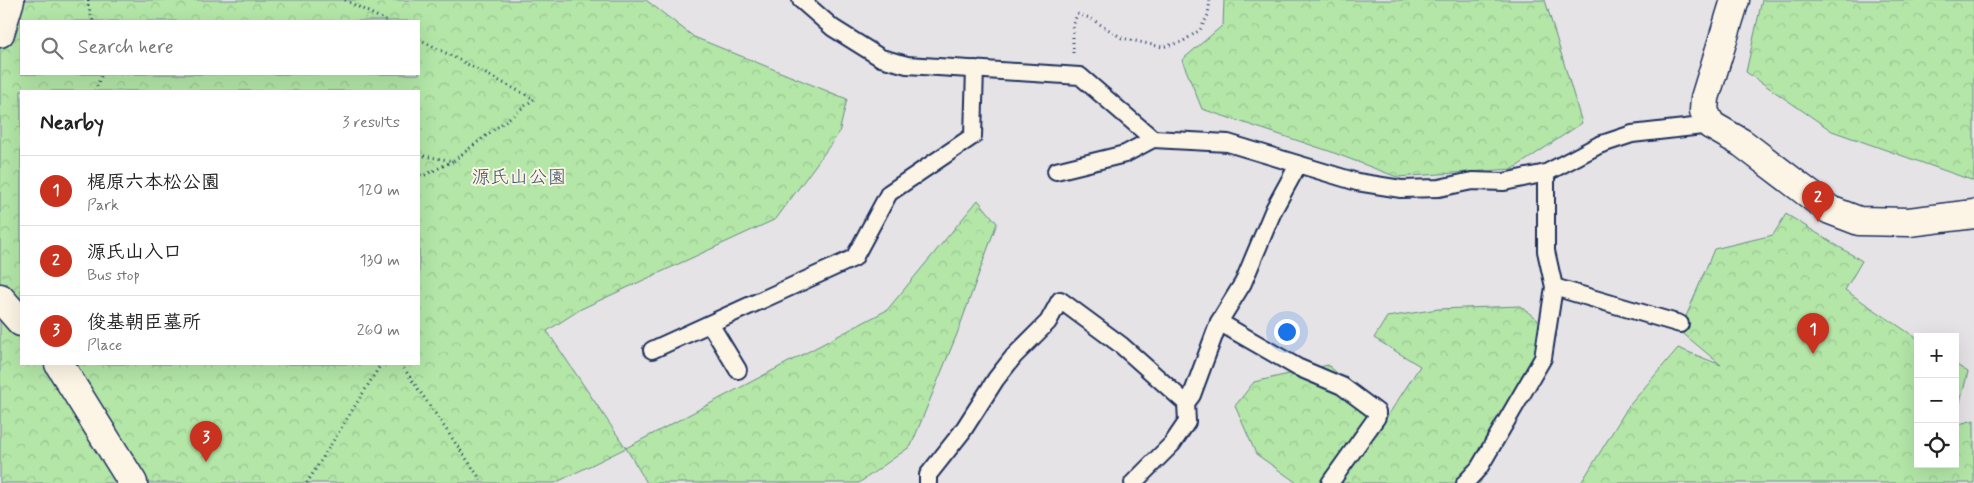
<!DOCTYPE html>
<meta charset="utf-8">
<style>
body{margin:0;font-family:Mynerve,"Klee One",sans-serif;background:#f2f2f2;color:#222}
.controls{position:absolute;right:15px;bottom:15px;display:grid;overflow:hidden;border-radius:0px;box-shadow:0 5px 20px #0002}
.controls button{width:45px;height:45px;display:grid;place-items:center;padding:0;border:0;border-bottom:1px solid #e0e0e0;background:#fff;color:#222;font:25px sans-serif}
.you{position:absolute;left:1286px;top:331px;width:18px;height:18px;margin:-12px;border:4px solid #fff;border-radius:50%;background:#1a73e8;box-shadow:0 0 0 8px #1a73e833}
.badge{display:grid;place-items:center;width:32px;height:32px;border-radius:50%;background:#c8321e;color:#fff;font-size:16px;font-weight:700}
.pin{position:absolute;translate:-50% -41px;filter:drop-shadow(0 1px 2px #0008)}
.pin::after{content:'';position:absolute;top:26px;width:18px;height:15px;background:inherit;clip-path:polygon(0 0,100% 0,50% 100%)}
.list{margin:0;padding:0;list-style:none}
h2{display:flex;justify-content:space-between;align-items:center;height:65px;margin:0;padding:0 20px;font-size:21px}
h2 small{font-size:16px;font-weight:400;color:#767676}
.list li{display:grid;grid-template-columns:32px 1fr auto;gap:15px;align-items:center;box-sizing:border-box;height:70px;padding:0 20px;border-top:1px solid #e0e0e0}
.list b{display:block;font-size:19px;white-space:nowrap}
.list p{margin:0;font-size:16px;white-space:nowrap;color:#767676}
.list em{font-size:16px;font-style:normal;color:#767676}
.icon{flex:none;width:28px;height:28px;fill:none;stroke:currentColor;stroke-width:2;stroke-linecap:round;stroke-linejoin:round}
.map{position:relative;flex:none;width:1974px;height:483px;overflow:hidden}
.search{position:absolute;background:#fff;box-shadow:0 5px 20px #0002;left:20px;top:20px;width:400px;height:55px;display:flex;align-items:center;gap:12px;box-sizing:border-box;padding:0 18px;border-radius:0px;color:#767676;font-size:19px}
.panel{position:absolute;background:#fff;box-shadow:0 5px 20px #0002;left:20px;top:90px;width:400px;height:275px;border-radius:0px}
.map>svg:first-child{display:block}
.forest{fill:url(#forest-crowns);stroke:#678a82;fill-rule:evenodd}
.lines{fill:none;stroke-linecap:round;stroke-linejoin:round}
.service-casing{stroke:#1b2f5e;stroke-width:20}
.minor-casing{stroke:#1b2f5e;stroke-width:31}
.tertiary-casing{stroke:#1b2f5e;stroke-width:31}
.path{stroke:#1b2f5e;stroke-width:3;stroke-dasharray:1 4;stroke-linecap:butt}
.service{stroke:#fcf5e5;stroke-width:16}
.minor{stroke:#fcf5e5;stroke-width:28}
.tertiary{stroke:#fcf5e5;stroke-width:28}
.labels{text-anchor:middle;stroke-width:4;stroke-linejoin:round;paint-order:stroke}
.park-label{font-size:19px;fill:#39546d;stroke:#fcf5e5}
</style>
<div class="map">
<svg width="1974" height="483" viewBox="0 0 1974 483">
<defs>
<pattern id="forest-crowns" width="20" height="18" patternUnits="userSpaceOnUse" patternTransform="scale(1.25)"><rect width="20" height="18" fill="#b3e6a7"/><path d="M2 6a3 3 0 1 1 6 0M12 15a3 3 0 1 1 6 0" fill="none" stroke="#99c692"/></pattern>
</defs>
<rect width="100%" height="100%" fill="#e6e3e7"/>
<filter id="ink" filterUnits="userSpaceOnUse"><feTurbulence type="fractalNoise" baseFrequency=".02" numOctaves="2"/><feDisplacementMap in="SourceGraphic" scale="10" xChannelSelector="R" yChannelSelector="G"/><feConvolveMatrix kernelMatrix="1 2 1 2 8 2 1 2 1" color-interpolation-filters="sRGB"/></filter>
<g filter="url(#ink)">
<g class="forest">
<path d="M 0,0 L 646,0 L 694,37 L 847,99 L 839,133 L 776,219 L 581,309 L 547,331 L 626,448 L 887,310 L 978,200 L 997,223 L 957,334 L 911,446 L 859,483 L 647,483 L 626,448 L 555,483 L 0,483 ZM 21,21 L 419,21 L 419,74 L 21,74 ZM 21,91 L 419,91 L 419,364 L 21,364 Z"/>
<path d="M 1224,0 L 1545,0 L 1582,123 L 1513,169 L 1397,177 L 1329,151 L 1202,109 L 1182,60 L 1223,25 Z"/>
<path d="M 1762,0 L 1974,0 L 1974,181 L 1832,131 L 1746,72 Z"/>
<path d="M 1786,214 L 1862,261 L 1845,290 L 1918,339 L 1918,464 L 1955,464 L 1955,425 L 1974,420 L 1974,483 L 1581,483 L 1628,407 L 1678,348 L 1721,365 L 1680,331 L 1714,249 L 1773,235 Z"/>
<path d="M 1520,306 L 1557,335 L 1480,483 L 1297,483 L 1256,454 L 1235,406 L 1254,382 L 1328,365 L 1387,417 L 1420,366 L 1374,338 L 1387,317 L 1438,309 Z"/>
<path d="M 1955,364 L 1968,372 L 1955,421 Z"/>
</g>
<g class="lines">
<g class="service-casing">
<g id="service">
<path d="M 801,0 L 833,28 L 881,58 L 907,65 L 1080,76 L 1153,139 L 1228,143 L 1357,182 L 1401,189 L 1439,188 L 1472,181 L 1504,182 L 1546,173 L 1599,145 L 1632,134 L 1711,125"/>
<path d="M 1056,171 L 1125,154 L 1153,139"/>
<path d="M 1554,287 L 1680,324"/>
<path d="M 1219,322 L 1297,367 L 1342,386 L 1377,412 L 1377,417 L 1330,483"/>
<path d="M 710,324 L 738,370"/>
<path d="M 652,350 L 854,258 L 889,193 L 973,136 L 975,69"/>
<path d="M 1186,403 L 1192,395 L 1219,322 L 1243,283 L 1274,209 L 1298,165"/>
<path d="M 928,483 L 928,475 L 962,432 L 996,379 L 1014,356 L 1048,322 L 1060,300 L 1121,345 L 1186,403 L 1187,422 L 1172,444 L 1133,483"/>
<path d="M 1465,483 L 1479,468 L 1543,358 L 1554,287 L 1546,251 L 1546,173"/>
</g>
</g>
<g class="minor-casing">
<g id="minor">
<path d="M 0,33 L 10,0"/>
<path d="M 1711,125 L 1742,143 L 1830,210 L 1859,221 L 1909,222 L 1974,214"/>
<path d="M 0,298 L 21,322"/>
<path d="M 59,364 L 133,483"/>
</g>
</g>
<g class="tertiary-casing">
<path id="tertiary" d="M 1711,125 L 1704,111 L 1705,98 L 1735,0"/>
</g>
<g class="path">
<path d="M 88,0 L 88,5 L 93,21"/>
<path d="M 345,0 L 386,21"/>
<path d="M 419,39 L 534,99 L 453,161"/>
<path d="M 1073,53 L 1073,26 L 1077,14 L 1090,18 L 1122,38 L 1162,47 L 1182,42 L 1200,30 L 1208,15 L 1210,0"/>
<path d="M 95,91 L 102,74"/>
<path d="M 419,155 L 453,161 L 423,176 L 419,175"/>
<path d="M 401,364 L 483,483"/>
<path d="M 307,483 L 381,364"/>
</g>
<use href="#service" class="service"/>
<use href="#minor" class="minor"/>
<use href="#tertiary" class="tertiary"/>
</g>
</g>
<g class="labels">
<g class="park-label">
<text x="519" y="183">源氏山公園</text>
</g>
</g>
</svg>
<div class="controls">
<button>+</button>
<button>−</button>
<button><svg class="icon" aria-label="locate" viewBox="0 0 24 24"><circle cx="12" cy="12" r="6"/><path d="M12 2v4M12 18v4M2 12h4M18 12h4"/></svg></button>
</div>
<div class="you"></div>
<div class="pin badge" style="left:1813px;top:354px">1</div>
<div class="pin badge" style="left:1818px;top:222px">2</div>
<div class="pin badge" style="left:206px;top:462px">3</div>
<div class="search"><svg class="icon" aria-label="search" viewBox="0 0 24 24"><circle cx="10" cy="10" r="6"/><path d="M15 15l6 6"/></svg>Search here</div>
<section class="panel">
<h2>Nearby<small>3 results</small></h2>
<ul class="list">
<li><span class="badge">1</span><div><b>梶原六本松公園</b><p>Park</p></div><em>120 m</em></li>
<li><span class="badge">2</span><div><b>源氏山入口</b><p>Bus stop</p></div><em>130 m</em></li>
<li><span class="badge">3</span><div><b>俊基朝臣墓所</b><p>Place</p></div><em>260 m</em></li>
</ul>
</section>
</div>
